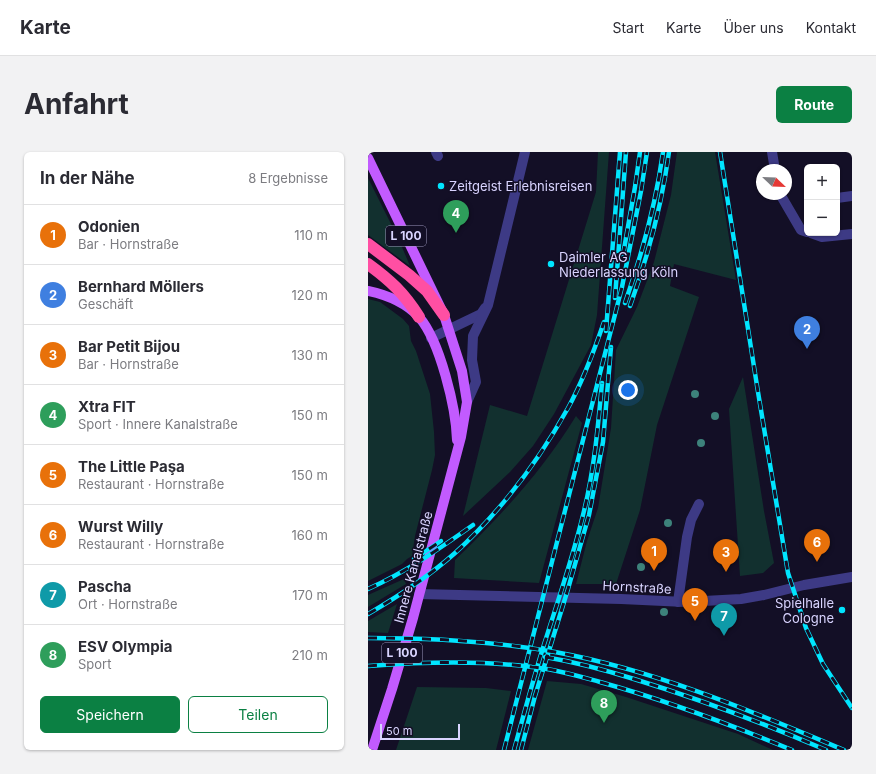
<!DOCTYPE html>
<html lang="de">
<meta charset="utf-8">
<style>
body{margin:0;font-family:Inter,sans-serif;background:#f2f2f3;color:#2b2b33}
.controls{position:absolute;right:12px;top:12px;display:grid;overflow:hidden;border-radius:6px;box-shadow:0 1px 3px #0004}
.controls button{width:36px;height:36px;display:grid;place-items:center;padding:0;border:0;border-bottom:1px solid #e1e1e2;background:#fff;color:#2b2b33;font:20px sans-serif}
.compass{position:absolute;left:388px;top:12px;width:36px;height:36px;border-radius:50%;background:#fff;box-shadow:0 1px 3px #0004;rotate:113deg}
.scale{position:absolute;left:12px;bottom:10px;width:80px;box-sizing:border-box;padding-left:4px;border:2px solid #d9d4ff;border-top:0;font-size:11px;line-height:14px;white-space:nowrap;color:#d9d4ff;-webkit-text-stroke:3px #130f26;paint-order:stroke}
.you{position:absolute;left:260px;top:238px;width:14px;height:14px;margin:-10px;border:3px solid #fff;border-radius:50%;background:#1a73e8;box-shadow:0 0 0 6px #1a73e833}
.badge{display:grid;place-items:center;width:26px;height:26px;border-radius:50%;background:#0b8043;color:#fff;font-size:13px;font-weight:700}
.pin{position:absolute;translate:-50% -33px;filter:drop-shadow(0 1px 2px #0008)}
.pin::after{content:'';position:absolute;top:21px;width:14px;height:12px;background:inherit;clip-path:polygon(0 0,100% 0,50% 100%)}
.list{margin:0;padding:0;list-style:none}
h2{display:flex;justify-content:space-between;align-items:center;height:52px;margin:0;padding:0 16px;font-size:17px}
h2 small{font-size:13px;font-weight:400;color:#7c7c81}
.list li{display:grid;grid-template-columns:26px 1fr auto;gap:12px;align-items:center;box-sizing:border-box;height:60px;padding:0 16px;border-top:1px solid #e1e1e2}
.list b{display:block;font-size:15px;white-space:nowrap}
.list p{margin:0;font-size:13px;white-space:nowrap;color:#7c7c81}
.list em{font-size:13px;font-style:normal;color:#7c7c81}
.actions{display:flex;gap:8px;padding:12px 16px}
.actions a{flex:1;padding:9px 0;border:1px solid #0b8043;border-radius:6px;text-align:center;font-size:14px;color:#0b8043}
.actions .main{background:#0b8043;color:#fff}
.map{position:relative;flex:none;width:484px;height:598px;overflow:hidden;border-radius:6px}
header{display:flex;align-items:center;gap:24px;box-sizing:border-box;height:56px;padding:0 20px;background:#fff;border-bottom:1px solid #e1e1e2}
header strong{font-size:19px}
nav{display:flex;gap:22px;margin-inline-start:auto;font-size:14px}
.intro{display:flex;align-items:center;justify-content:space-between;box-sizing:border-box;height:96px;padding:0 24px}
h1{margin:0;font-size:28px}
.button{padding:10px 18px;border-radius:6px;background:#0b8043;color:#fff;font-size:14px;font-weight:700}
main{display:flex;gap:24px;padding:0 24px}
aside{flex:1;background:#fff;border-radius:6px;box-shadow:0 1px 3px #0004}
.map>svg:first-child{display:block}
.green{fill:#12302f}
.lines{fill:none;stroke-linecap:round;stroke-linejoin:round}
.minor{stroke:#3d3a85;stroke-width:10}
.major{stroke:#c25bff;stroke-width:10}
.highway{stroke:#ff4fa3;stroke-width:12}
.rail-casing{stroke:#00e5ff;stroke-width:4.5}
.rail{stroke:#130f26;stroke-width:3;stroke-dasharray:9;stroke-linecap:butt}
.tree{fill:#3d827b}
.poi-dot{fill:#00e5ff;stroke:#130f26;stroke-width:1.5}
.labels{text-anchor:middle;stroke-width:3;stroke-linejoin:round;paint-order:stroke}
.shield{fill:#130f26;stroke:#9e99be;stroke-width:1}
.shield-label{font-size:12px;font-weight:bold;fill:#d9d4ff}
.poi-label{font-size:13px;fill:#d9d4ff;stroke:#130f26;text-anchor:start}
.street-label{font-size:13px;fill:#d9d4ff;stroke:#130f26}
</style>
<header>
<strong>Karte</strong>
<nav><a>Start</a><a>Karte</a><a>Über uns</a><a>Kontakt</a></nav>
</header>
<div class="intro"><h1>Anfahrt</h1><a class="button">Route</a></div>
<main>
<aside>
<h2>In der Nähe<small>8 Ergebnisse</small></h2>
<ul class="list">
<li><span class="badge" style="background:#e8710a">1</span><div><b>Odonien</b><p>Bar · Hornstraße</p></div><em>110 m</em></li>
<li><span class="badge" style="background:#3f7fe0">2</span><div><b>Bernhard Möllers</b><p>Geschäft</p></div><em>120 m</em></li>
<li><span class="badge" style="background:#e8710a">3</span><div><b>Bar Petit Bijou</b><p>Bar · Hornstraße</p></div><em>130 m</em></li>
<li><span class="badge" style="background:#2e9e5b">4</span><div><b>Xtra FIT</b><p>Sport · Innere Kanalstraße</p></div><em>150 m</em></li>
<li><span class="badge" style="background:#e8710a">5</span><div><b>The Little Paşa</b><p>Restaurant · Hornstraße</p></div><em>150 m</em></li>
<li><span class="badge" style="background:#e8710a">6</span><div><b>Wurst Willy</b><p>Restaurant · Hornstraße</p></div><em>160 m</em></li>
<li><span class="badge" style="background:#0f9aa8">7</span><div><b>Pascha</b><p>Ort · Hornstraße</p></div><em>170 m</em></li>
<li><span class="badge" style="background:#2e9e5b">8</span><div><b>ESV Olympia</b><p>Sport</p></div><em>210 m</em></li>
</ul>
<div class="actions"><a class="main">Speichern</a><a>Teilen</a></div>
</aside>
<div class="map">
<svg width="484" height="598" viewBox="0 0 484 598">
<rect width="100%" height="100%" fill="#130f26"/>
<g class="green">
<path d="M 230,0 L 241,0 L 229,163 L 223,193 L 186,262 L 165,294 L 142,320 L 95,364 L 122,253 L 159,264 L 228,40 Z"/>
<path d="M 309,0 L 347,0 L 368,128 L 306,112 L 302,134 L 331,145 L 289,273 L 272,358 L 248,432 L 208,432 L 219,389 L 230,356 L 243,276 L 248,198 L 269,155 L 286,110 L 303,43 Z"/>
<path d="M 0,26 L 31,88 L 42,114 L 0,83 Z"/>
<path d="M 0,147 L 12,150 L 35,167 L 41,174 L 43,189 L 48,199 L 62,242 L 66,280 L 67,303 L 64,318 L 47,384 L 44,404 L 39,407 L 34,412 L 0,429 Z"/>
<path d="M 375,225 L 396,359 L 406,411 L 395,421 L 372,424 L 361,257 Z"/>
<path d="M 208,264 L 214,271 L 171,431 L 86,426 L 87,408 C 133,364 175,318 208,264 Z"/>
<path d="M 36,427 L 38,432 L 0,455 L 0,443 Z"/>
<path d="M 29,452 L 20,481 L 0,480 L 0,469 Z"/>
<path d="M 179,529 L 213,532 L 258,545 L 370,582 L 405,598 L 160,598 Z"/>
<path d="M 49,535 L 118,536 L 143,539 L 128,598 L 28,598 Z"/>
</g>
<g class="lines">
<g class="minor">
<path d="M 68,0 L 70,4"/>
<path d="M 404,0 L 407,18"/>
<path d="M 412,42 L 433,78 L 439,80"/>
<path d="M 469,46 L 484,44"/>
<path d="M 443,81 L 454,85 L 484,82"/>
<path d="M 63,186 L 113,162 L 117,156"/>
<path d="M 99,250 L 108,230 L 104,208 L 105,184 L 120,153 L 157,0"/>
<path d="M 51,442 L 253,447 L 317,450 L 373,447 L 396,443 L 436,433 L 484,425"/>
<path d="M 310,450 L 319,385 L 323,368 L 331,352"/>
</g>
<g class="major">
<path d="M 0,6 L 76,163 L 94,219 L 99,250 L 93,285 L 45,466 L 24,537 L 4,598"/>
<path d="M 0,139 C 19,143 38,151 51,165 C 72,189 88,256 89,288"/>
</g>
<g class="highway">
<path d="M 0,92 L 41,123 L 59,139 L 76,163"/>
<path d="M 0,112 C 22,128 36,141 51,165"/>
</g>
<g class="rail-casing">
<g id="rail">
<path d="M 352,0 L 390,240 L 420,421 L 438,476 L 455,512 L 484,556"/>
<path d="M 255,103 L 267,35 L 272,0"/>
<path d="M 247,146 L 258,0"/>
<path d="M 257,151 C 274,102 288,51 295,0"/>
<path d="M 262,154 C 280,104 294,52 301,0"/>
<path d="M 238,179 L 252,0"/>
<path d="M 46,407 L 73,389"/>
<path d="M 0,437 C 38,420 71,397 105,373"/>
<path d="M 0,462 C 31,444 60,425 87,401 C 132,360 170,310 200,256 C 215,229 226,199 236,170"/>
<path d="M 0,486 C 63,486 125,489 187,500 C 287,518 383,559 476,598"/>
<path d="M 177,505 C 207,510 237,518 266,527 C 331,547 395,571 458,598"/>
<path d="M 0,514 C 54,510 110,508 164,515 C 187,517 210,524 232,530 C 297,548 361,572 424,598"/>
<path d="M 136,598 L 254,135 L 273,39 L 279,0"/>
<path d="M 146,598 C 155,565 164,532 174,499 C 188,454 204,409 215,363 C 226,320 230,275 234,231"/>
<path d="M 153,598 L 167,544 L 200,437 L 221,363 L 235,290 L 243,195"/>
</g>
</g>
<use href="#rail" class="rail"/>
</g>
<g class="tree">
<circle cx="327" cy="242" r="4"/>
<circle cx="347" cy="264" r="4"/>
<circle cx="333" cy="291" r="4"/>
<circle cx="300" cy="371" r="4"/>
<circle cx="280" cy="394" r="4"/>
<circle cx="273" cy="415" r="4"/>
<circle cx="296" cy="460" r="4"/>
</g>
<g class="poi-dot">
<circle cx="73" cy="34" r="4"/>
<circle cx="183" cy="112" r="4"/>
<circle cx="474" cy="458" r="4"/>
</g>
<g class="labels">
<g class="shield">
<rect x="18" y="74" width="40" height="20" rx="3"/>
<rect x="14" y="491" width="40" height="20" rx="3"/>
</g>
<g class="shield-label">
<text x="38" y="88">L 100</text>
<text x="34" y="505">L 100</text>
</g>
<g class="poi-label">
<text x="81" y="39">Zeitgeist Erlebnisreisen</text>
<text x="191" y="110">Daimler AG<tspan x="191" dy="15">Niederlassung Köln</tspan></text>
<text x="466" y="456" text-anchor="end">Spielhalle<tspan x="466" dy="15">Cologne</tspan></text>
</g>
<g class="street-label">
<text transform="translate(45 415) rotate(-75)" y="5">Innere Kanalstraße</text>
<text transform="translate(269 435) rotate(3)" y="5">Hornstraße</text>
</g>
</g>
</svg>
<div class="controls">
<button>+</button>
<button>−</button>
</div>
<svg class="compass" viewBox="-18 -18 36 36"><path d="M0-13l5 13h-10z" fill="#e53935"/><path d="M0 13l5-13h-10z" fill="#7c7c81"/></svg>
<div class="scale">50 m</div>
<div class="you"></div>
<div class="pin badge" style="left:286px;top:419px;background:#e8710a">1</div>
<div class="pin badge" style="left:439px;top:197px;background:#3f7fe0">2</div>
<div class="pin badge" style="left:358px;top:420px;background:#e8710a">3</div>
<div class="pin badge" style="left:88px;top:81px;background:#2e9e5b">4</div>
<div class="pin badge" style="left:327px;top:469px;background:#e8710a">5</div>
<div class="pin badge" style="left:449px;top:410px;background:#e8710a">6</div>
<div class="pin badge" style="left:356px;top:484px;background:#0f9aa8">7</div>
<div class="pin badge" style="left:236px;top:571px;background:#2e9e5b">8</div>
</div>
</main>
